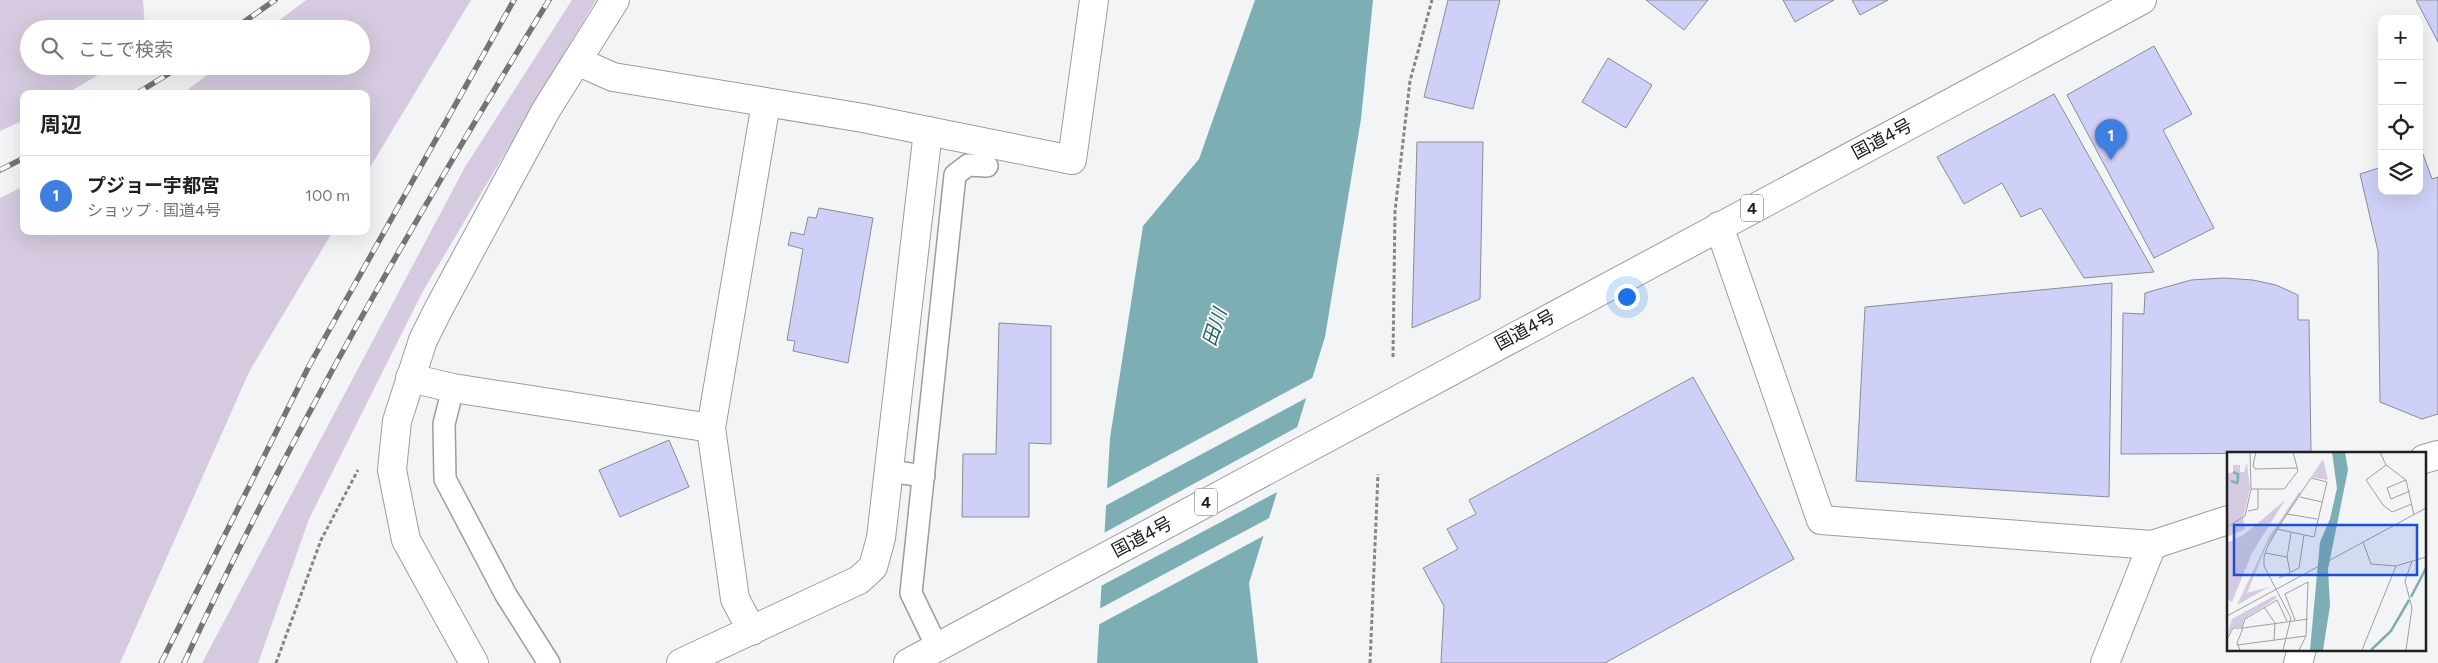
<!DOCTYPE html>
<html lang="ja">
<meta charset="utf-8">
<style>
body{margin:0;font-family:Figtree,"Noto Sans JP",sans-serif;background:#f2f2f2;color:#222}
.controls{position:absolute;right:15px;top:15px;display:grid;overflow:hidden;border-radius:10px;box-shadow:0 5px 20px #0002}
.controls button{width:45px;height:45px;display:grid;place-items:center;padding:0;border:0;border-bottom:1px solid #e0e0e0;background:#fff;color:#222;font:25px sans-serif}
.you{position:absolute;left:1626px;top:296px;width:18px;height:18px;margin:-12px;border:4px solid #fff;border-radius:50%;background:#1a73e8;box-shadow:0 0 0 8px #1a73e833}
.badge{display:grid;place-items:center;width:32px;height:32px;border-radius:50%;background:#7c3aed;color:#fff;font-size:16px;font-weight:700}
.pin{position:absolute;translate:-50% -41px;filter:drop-shadow(0 1px 2px #0008)}
.pin::after{content:'';position:absolute;top:26px;width:18px;height:15px;background:inherit;clip-path:polygon(0 0,100% 0,50% 100%)}
.list{margin:0;padding:0;list-style:none}
h2{display:flex;justify-content:space-between;align-items:center;height:65px;margin:0;padding:0 20px;font-size:21px}
h2 small{font-size:16px;font-weight:400;color:#767676}
.list li{display:grid;grid-template-columns:32px 1fr auto;gap:15px;align-items:center;box-sizing:border-box;height:80px;padding:0 20px;border-top:1px solid #e0e0e0}
.list b{display:block;font-size:19px;white-space:nowrap}
.list p{margin:0;font-size:16px;white-space:nowrap;color:#767676}
.list em{font-size:16px;font-style:normal;color:#767676}
.icon{flex:none;width:28px;height:28px;fill:none;stroke:currentColor;stroke-width:2;stroke-linecap:round;stroke-linejoin:round}
.map{position:relative;flex:none;width:2438px;height:663px;overflow:hidden}
.search{position:absolute;background:#fff;box-shadow:0 5px 20px #0002;left:20px;top:20px;width:350px;height:55px;display:flex;align-items:center;gap:12px;box-sizing:border-box;padding:0 18px;border-radius:28px;color:#767676;font-size:19px}
.panel{position:absolute;background:#fff;box-shadow:0 5px 20px #0002;left:20px;top:90px;width:350px;height:145px;border-radius:10px}
.map>svg:first-child{display:block}
.green{fill:#d5cadf}
.water{fill:#7caeb3}
.pier{fill:#f2f4f6}
.building{fill:#ced0f7;stroke:#8c8d90}
.lines{fill:none;stroke-linecap:round;stroke-linejoin:round}
.service-casing{stroke:#9b9da0;stroke-width:24}
.minor-casing{stroke:#9b9da0;stroke-width:30}
.trunk-casing{stroke:#9b9da0;stroke-width:30}
.path{stroke:#858687;stroke-width:3;stroke-dasharray:4 2.5;stroke-linecap:butt}
.service{stroke:#fff;stroke-width:21}
.minor{stroke:#fff;stroke-width:28}
.trunk{stroke:#fff;stroke-width:28}
.rail-casing{stroke:#737476;stroke-width:5.5}
.rail{stroke:#fff;stroke-width:4;stroke-dasharray:11;stroke-linecap:butt}
.labels{text-anchor:middle;stroke-width:4;stroke-linejoin:round;paint-order:stroke}
.shield{fill:#fff;stroke:#636364;stroke-width:1}
.shield-label{font-size:16px;font-weight:bold;fill:#202021}
.street-label{font-size:18px;fill:#202021;stroke:#fff}
.water-label{font-size:19px;font-style:italic;fill:#1e6268;stroke:#fff}
.inset-river{fill:none;stroke:#7caeb3;stroke-width:2.5}
.inset-road{fill:none;stroke:#9e9fa1;stroke-width:1}
.view{fill:#1d4ed8;fill-opacity:0.15;stroke:#1d4ed8;stroke-width:2.5}
.inset-edge{fill:none;stroke:#202021;stroke-width:2.5}
</style>
<div class="map">
<svg width="2438" height="663" viewBox="0 0 2438 663">
<rect width="100%" height="100%" fill="#f2f4f6"/>
<g class="green">
<path d="M 0,0 L 143,0 L 145,29 L 29,29 L 29,66 L 113,66 L 66,94 L 24,94 L 24,120 L 0,131 Z"/>
<path d="M 306,0 L 471,0 L 366,174 L 366,94 L 182,94 L 219,66 L 361,66 L 361,29 L 268,29 Z"/>
<path d="M 572,0 L 596,0 L 423,291 L 309,519 L 258,663 L 202,663 L 465,167 Z"/>
<path d="M 24,186 L 24,231 L 333,231 L 249,372 L 120,663 L 0,663 L 0,198 Z"/>
</g>
<path class="water" d="M 1255,0 L 1373,0 L 1361,119 L 1325,337 L 1249,583 L 1258,663 L 1097,663 L 1110,438 L 1143,226 L 1199,159 Z"/>
<g class="pier">
<path d="M 1316,376 L 1310,396 L 1103,507 L 1104,490 Z"/>
<path d="M 1301,425 L 1281,490 L 1099,587 L 1102,534 Z"/>
<path d="M 1273,516 L 1267,534 L 1096,626 L 1097,610 Z"/>
</g>
<g class="building">
<path d="M 1448,0 L 1500,0 L 1473,109 L 1424,97 Z"/>
<path d="M 1646,0 L 1708,0 L 1684,30 Z"/>
<path d="M 1783,0 L 1834,0 L 1795,22 Z"/>
<path d="M 1852,0 L 1888,0 L 1860,15 Z"/>
<path d="M 2416,0 L 2438,0 L 2438,42 Z"/>
<path d="M 2154,46 L 2192,114 L 2163,130 L 2214,228 L 2154,258 L 2067,95 Z"/>
<path d="M 1608,58 L 1652,85 L 1626,128 L 1582,102 Z"/>
<path d="M 2054,94 L 2154,272 L 2084,278 L 2041,208 L 2021,217 L 2002,183 L 1964,204 L 1937,157 Z"/>
<path d="M 1417,142 L 1483,142 L 1480,299 L 1412,328 Z"/>
<path d="M 2423,154 L 2432,179 L 2438,177 L 2438,414 L 2422,419 L 2380,402 L 2378,251 L 2360,174 L 2382,167 L 2382,191 L 2419,191 L 2419,155 Z"/>
<path d="M 819,208 L 873,218 L 848,363 L 793,351 L 795,341 L 787,340 L 803,249 L 788,245 L 791,232 L 804,235 L 808,217 L 816,218 Z"/>
<path d="M 2224,278 L 2253,280 L 2276,285 L 2298,295 L 2298,320 L 2309,320 L 2311,453 L 2121,454 L 2123,313 L 2144,314 L 2145,293 L 2191,280 Z"/>
<path d="M 2112,283 L 2109,497 L 1856,481 L 1865,307 Z"/>
<path d="M 999,323 L 1051,326 L 1051,444 L 1029,443 L 1029,517 L 962,517 L 963,454 L 996,454 Z"/>
<path d="M 1693,377 L 1794,559 L 1605,663 L 1441,663 L 1444,606 L 1423,568 L 1458,549 L 1447,529 L 1476,514 L 1469,500 Z"/>
<path d="M 669,440 L 689,487 L 620,517 L 599,470 Z"/>
</g>
<g class="lines">
<g class="service-casing">
<g id="service">
<path d="M 453,388 L 444,424 L 445,479 L 506,595 L 549,663"/>
<path d="M 889,471 L 924,476"/>
<path d="M 937,647 L 911,593 L 955,175 L 968,165 L 987,166"/>
</g>
</g>
<g class="minor-casing">
<g id="minor">
<path d="M 577,61 L 613,77 L 863,118 L 1072,160 L 1094,0"/>
<path d="M 1719,226 L 1821,520 L 2152,545 L 2228,520"/>
<path d="M 410,378 L 453,388 L 711,428"/>
<path d="M 2424,459 L 2438,455"/>
<path d="M 752,631 L 735,599 L 711,428 L 766,103"/>
<path d="M 474,663 L 406,540 L 392,470 L 397,421 L 423,340 L 438,310 L 546,110 L 615,0"/>
<path d="M 681,663 L 859,580 L 873,567 L 881,538 L 928,131"/>
<path d="M 2105,663 L 2152,545"/>
<path d="M 2298,663 L 2302,649"/>
</g>
</g>
<g class="trunk-casing">
<path id="trunk" d="M 908,663 L 2142,0"/>
</g>
<g class="path">
<path d="M 1393,357 L 1395,211 L 1410,81 L 1432,0"/>
<path d="M 276,663 L 321,540 L 358,470"/>
<path d="M 1370,663 L 1378,474"/>
</g>
<use href="#service" class="service"/>
<use href="#minor" class="minor"/>
<use href="#trunk" class="trunk"/>
<g class="rail-casing">
<g id="rail">
<path d="M 234,29 L 275,0"/>
<path d="M 136,94 L 181,66"/>
<path d="M 0,170 L 24,158"/>
<path d="M 161,663 L 309,366 L 514,0"/>
<path d="M 184,663 C 290,434 417,214 549,0"/>
</g>
</g>
<use href="#rail" class="rail"/>
</g>
<g class="labels">
<g class="shield">
<rect x="1741" y="194.5" width="22" height="27" rx="4"/>
<rect x="1195" y="488.5" width="22" height="27" rx="4"/>
</g>
<g class="shield-label">
<text x="1752" y="214">4</text>
<text x="1206" y="508">4</text>
</g>
<g class="street-label">
<text transform="translate(1882 139) rotate(-28)" y="6">国道4号</text>
<text transform="translate(1525 330) rotate(-28)" y="6">国道4号</text>
<text transform="translate(1142 537) rotate(-28)" y="6">国道4号</text>
</g>
<g class="water-label">
<text transform="translate(1214 327) rotate(-72)" y="7">田川</text>
</g>
</g>
<g transform="translate(2227 452)">
<rect width="199" height="199" fill="#f2f4f6"/>
<path d="M 96,7 L 101,28 L 84,25 ZM 20,11 L 23,36 L 16,66 L 18,77 L 0,85 L 0,22 L 6,20 L 6,13 L 13,13 L 13,20 L 17,20 ZM 72,40 L 74,42 L 39,95 L 20,141 L 42,135 L 10,153 L 42,85 ZM 58,48 L 25,101 L 5,150 L 0,147 L 0,91 L 18,82 ZM 47,144 L 50,144 L 48,147 L 17,167 L 15,175 L 6,175 L 0,183 L 5,167 Z" fill="#d5cadf"/>
<path d="M 105,0 L 118,0 L 121,18 L 101,117 L 103,154 L 96,198 L 83,198 L 93,90 L 103,67 L 110,36 Z" fill="#7caeb3"/>
<path class="inset-river" d="M 4,29 L 10,31 L 11,27 L 11,22 L 6,20M 184,145 L 199,116M 144,198 L 164,179 L 182,148"/>
<path class="inset-road" d="M 29,0 L 26,13 L 28,17 L 70,16M 153,0 L 159,13 L 179,28 L 187,63M 159,13 L 139,28 L 156,53 L 165,60 L 185,52M 179,28 L 160,36 L 164,47 L 183,39M 24,37 L 57,37 L 71,19 L 66,0M 73,45 L 95,50M 21,59 L 31,57 L 31,37M 60,62 L 90,67M 0,75 L 18,64 L 24,37 L 23,0M 50,77 L 87,85 L 100,30 L 84,26 L 57,66 L 48,81 L 40,96 L 37,105 L 37,114 L 64,166 L 56,198M 136,90 L 144,112 L 169,114 L 199,105M 38,101 L 60,105M 63,120 L 60,105 L 64,81M 52,126 L 72,116 L 77,83M 37,155 L 48,171 L 47,188M 0,164 L 199,56M 68,168 L 58,142 L 81,130 L 79,184M 0,187 L 6,176 L 15,176 L 18,167 L 50,148 L 60,169M 10,193 L 79,184 L 72,198M 13,198 L 10,191 L 16,176 L 81,167M 135,198 L 169,114M 179,198 L 185,156 L 178,129 L 185,109"/>
<path class="view" d="M 7,73 L 190,73 L 190,123 L 7,123 Z"/>
<rect width="199" height="199" class="inset-edge"/>
</g>
</svg>
<div class="controls">
<button>+</button>
<button>−</button>
<button><svg class="icon" aria-label="locate" viewBox="0 0 24 24"><circle cx="12" cy="12" r="6"/><path d="M12 2v4M12 18v4M2 12h4M18 12h4"/></svg></button>
<button><svg class="icon" aria-label="layers" viewBox="0 0 24 24"><path d="M12 4l9 5-9 5-9-5zM3 14l9 5 9-5"/></svg></button>
</div>
<div class="you"></div>
<div class="pin badge" style="left:2111px;top:160px;background:#3f7fe0">1</div>
<div class="search"><svg class="icon" aria-label="search" viewBox="0 0 24 24"><circle cx="10" cy="10" r="6"/><path d="M15 15l6 6"/></svg>ここで検索</div>
<section class="panel">
<h2>周辺<small></small></h2>
<ul class="list">
<li><span class="badge" style="background:#3f7fe0">1</span><div><b>プジョー宇都宮</b><p>ショップ · 国道4号</p></div><em>100 m</em></li>
</ul>
</section>
</div>
